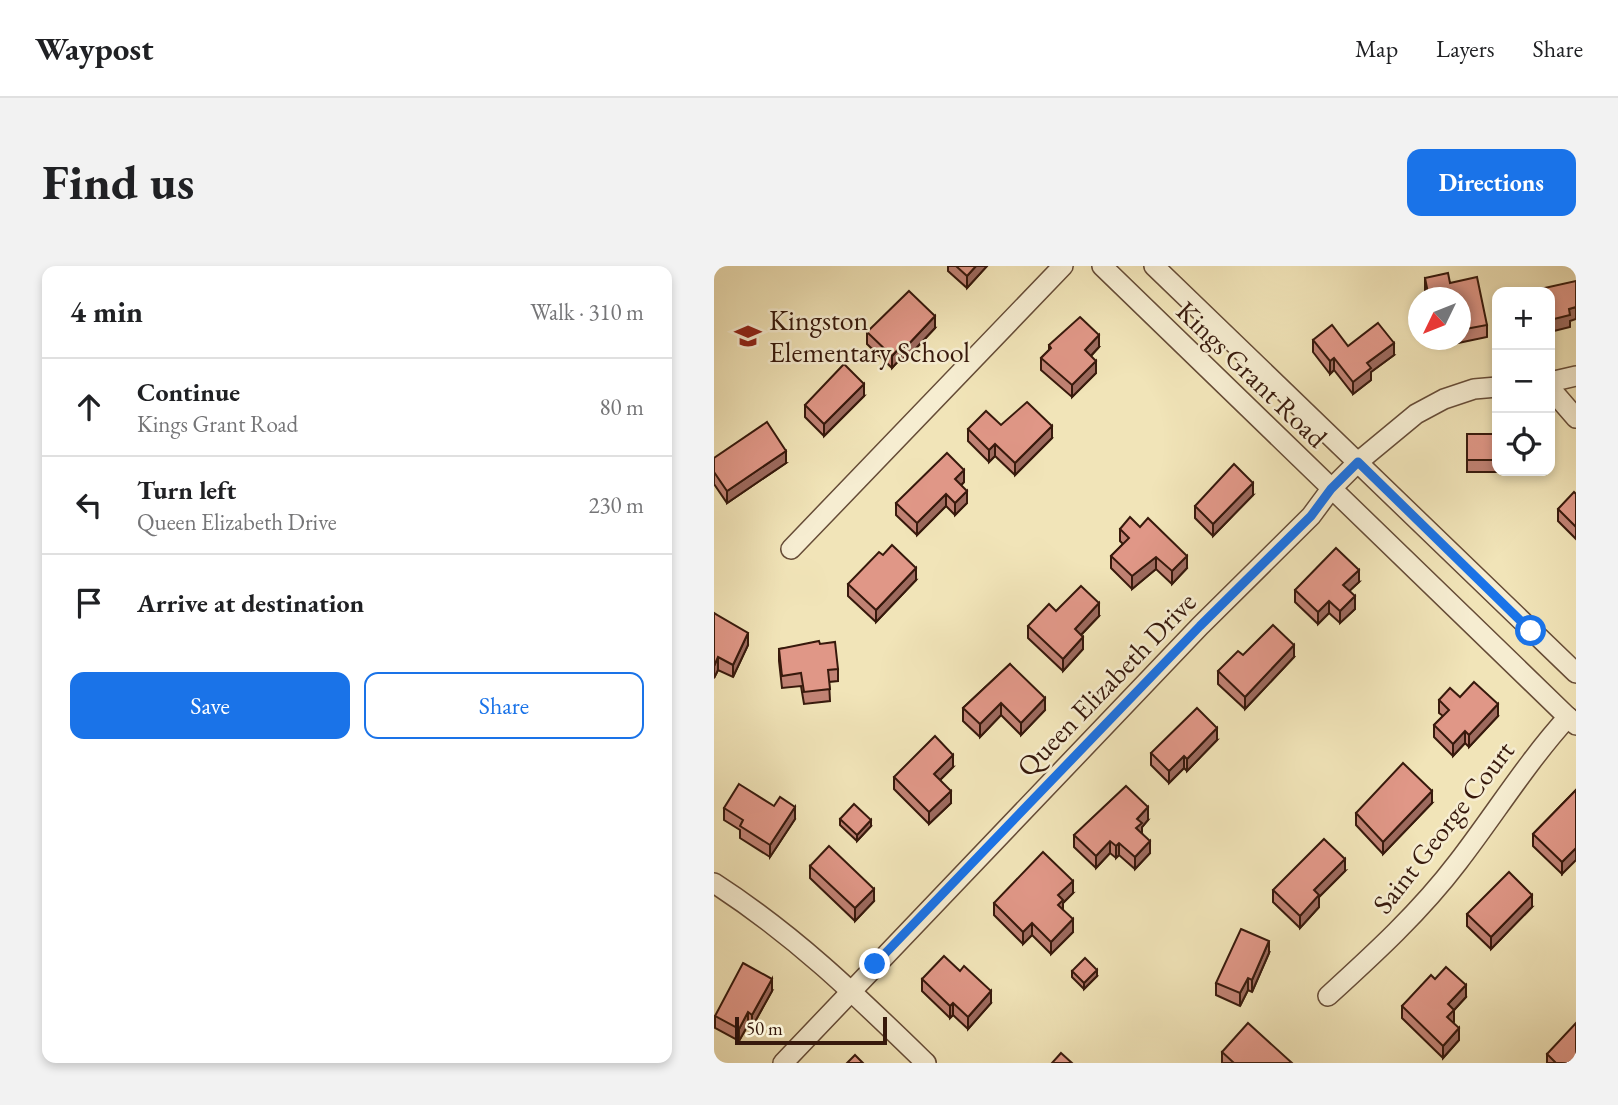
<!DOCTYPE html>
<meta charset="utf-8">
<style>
body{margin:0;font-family:"EB Garamond",serif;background:#f2f2f2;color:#202124}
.controls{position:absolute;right:21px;top:21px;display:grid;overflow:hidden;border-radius:14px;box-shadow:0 4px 10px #0003}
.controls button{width:63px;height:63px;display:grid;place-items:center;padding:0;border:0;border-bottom:2px solid #e0e0e0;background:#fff;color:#202124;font:35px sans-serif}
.compass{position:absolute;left:694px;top:21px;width:63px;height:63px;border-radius:50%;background:#fff;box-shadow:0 4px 10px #0003;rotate:227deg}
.scale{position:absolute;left:21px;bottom:18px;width:152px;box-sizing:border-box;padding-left:7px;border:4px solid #37190c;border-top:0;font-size:19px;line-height:24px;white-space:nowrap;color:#37190c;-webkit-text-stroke:5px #f6edd1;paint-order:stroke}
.stop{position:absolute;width:21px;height:21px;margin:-16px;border:5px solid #1a73e8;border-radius:50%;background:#fff}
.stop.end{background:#1a73e8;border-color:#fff;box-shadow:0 2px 7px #0008}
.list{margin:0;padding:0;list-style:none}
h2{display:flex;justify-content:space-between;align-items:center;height:91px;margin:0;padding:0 28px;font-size:30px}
h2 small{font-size:23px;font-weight:400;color:#757577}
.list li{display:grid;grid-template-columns:46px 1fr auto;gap:21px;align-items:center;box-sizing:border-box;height:98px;padding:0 28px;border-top:2px solid #e0e0e0}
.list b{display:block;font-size:26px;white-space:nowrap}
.list p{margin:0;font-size:23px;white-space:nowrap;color:#757577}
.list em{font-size:23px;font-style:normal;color:#757577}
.actions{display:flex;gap:14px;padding:21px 28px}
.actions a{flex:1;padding:16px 0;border:2px solid #1a73e8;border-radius:14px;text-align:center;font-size:24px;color:#1a73e8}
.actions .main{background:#1a73e8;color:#fff}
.icon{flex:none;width:38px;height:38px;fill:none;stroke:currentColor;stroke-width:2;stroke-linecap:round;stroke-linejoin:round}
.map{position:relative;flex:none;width:862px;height:797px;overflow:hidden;border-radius:14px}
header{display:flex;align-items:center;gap:42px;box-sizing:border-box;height:98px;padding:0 35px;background:#fff;border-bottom:2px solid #e0e0e0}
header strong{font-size:33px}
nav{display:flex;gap:38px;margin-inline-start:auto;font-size:24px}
.intro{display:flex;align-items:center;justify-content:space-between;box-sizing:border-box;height:168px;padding:0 42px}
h1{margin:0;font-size:49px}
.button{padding:18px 32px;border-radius:14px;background:#1a73e8;color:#fff;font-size:24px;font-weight:700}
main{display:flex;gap:42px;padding:0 42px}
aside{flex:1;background:#fff;border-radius:14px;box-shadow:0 4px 10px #0003}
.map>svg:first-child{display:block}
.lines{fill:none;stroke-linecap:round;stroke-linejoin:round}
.street-casing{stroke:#664c37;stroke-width:22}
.street{stroke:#f6edd1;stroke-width:19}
.wall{fill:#c18274;stroke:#37190c;stroke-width:2}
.shaded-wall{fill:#9d6a5e;stroke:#37190c;stroke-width:2}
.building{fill:#e09787;stroke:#37190c;stroke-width:2}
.route{stroke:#1a73e8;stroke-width:9}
.labels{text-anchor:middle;stroke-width:5;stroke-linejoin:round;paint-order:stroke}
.poi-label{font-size:28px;fill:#37190c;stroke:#f6edd1;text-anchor:start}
.street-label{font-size:28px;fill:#37190c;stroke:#f6edd1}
</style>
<header>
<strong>Waypost</strong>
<nav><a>Map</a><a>Layers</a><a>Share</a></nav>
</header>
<div class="intro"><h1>Find us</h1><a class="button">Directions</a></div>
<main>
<aside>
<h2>4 min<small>Walk · 310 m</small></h2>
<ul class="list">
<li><svg class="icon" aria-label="ahead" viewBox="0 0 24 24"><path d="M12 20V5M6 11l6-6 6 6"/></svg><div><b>Continue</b><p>Kings Grant Road</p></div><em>80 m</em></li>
<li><svg class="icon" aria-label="left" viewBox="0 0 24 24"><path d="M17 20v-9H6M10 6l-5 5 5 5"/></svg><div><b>Turn left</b><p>Queen Elizabeth Drive</p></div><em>230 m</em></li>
<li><svg class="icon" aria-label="arrive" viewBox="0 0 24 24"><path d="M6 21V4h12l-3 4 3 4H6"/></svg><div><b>Arrive at destination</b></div></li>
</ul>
<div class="actions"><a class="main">Save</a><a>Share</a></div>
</aside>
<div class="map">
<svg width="862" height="797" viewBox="0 0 862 797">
<rect width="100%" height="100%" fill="#f1e4b8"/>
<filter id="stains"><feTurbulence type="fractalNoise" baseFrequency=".00286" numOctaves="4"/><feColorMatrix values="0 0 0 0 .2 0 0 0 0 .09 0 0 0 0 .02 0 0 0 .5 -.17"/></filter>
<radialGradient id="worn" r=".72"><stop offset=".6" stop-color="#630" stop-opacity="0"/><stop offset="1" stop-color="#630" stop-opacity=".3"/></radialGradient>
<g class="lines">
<g class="street-casing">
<g id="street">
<path d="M 388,0 L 862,459"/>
<path d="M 440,0 L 862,407"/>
<path d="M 836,116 L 862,110"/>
<path d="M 836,122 L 862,152"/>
<path d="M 77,283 L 349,0"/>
<path d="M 0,617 C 82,670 143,730 212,797"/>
<path d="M 614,730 C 660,688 706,646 744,596 C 781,548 813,496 854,451"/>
<path d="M 69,797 L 486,360 L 597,250 L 617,223 L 644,196 L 702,148 L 730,133 L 760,123 L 783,121"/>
</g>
</g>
<use href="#street" class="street"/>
</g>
<g class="wall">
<path d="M 234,0 L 273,0 L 253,22 L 234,5 Z"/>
<path d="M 711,12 L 736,17 L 773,59 L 773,71 L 744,77 L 743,74 L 746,74 L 746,32 L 713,32 L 711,24 Z"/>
<path d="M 221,62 L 190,95 L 187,92 L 178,102 L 153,78 L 153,66 Z"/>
<path d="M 599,74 L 634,80 L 680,89 L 657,106 L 657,114 L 639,128 L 620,104 L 616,108 L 599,86 Z"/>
<path d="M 335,79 L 385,81 L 377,90 L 382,107 L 358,131 L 327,104 L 327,92 L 335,84 Z"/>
<path d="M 150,130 L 110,170 L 91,151 L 91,139 Z"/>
<path d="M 287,159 L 338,172 L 301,209 L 281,190 L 275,196 L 254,175 L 254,163 Z"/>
<path d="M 753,168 L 783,168 L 783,205 L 809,205 L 809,206 L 753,206 Z"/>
<path d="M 0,192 L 72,197 L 13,237 L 0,218 Z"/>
<path d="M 250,216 L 247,219 L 253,237 L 241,249 L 232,240 L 203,269 L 182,249 L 182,237 Z"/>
<path d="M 862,228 L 862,273 L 844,255 L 844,243 Z"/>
<path d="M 539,229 L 499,270 L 481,252 L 481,240 Z"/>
<path d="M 426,261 L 473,302 L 458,318 L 442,303 L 418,323 L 397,302 L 397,290 L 409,278 L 406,275 L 406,263 Z"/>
<path d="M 202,314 L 162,356 L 134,330 L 134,318 Z"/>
<path d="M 645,316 L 635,325 L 641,343 L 626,357 L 615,347 L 604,358 L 581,336 L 581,324 Z"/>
<path d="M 342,345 L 385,350 L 367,369 L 369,383 L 349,405 L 314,372 L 314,360 Z"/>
<path d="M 0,347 L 34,379 L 19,411 L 4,404 L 0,412 Z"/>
<path d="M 106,378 L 124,403 L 124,415 L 115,416 L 116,435 L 90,438 L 87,420 L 68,422 L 65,395 L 65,383 Z"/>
<path d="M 529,389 L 580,391 L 531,443 L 504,418 L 504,405 Z"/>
<path d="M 296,398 L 331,444 L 307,469 L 287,449 L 266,471 L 249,455 L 249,442 Z"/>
<path d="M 725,434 L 784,450 L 755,481 L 751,477 L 739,490 L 720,471 L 720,459 L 729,450 L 725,447 Z"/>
<path d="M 503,474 L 473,505 L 470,502 L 455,517 L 437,499 L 437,487 Z"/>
<path d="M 239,501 L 226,514 L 237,537 L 215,558 L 180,523 L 180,511 Z"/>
<path d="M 862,524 L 848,608 L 819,580 L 819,568 Z"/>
<path d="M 718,537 L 669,588 L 642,559 L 642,547 Z"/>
<path d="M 60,540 L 81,553 L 56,591 L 26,572 L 26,564 L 10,554 L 10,542 Z"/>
<path d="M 126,553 L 157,560 L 143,575 L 126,559 Z"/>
<path d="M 434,554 L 428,561 L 428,567 L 436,587 L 421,603 L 405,589 L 402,592 L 396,587 L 382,602 L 360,581 L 360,569 Z"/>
<path d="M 96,600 L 160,635 L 141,655 L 96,612 Z"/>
<path d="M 631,605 L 605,631 L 605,641 L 586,662 L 559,636 L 559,624 Z"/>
<path d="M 359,627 L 349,637 L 349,644 L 359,666 L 337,688 L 318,669 L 309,678 L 280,649 L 280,637 Z"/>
<path d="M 818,641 L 777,683 L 753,660 L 753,648 Z"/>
<path d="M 555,687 L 538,726 L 534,724 L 526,740 L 502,729 L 502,717 Z"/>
<path d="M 358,705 L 383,710 L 370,723 L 358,711 Z"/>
<path d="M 208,713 L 277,737 L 254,763 L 239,749 L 236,752 L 208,725 Z"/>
<path d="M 721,713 L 752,731 L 740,744 L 739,756 L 745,774 L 729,792 L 688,752 L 688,740 Z"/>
<path d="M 58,725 L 38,761 L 34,759 L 25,775 L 1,762 L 1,750 Z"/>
<path d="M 508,786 L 578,797 L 508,797 Z"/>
<path d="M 833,788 L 862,797 L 833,797 Z"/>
</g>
<g class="shaded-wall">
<path d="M 262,0 L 273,0 L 253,22 L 253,10 Z"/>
<path d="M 862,41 L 862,53 L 856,55 L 856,61 L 836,66 L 836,54 L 855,43 Z"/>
<path d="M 221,50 L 221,62 L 190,95 L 190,83 Z"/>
<path d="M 385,69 L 385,81 L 371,96 L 371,84 Z"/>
<path d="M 680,77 L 680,89 L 657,106 L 657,114 L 639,128 L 639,116 L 653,97 Z"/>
<path d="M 187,80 L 187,92 L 178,102 L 178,90 Z"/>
<path d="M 620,92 L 620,104 L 616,108 L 616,95 Z"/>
<path d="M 382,95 L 382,107 L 358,131 L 358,119 Z"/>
<path d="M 150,118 L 150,130 L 110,170 L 110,158 Z"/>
<path d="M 338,160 L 338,172 L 301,209 L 301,197 Z"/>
<path d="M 281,178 L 281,190 L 275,196 L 275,184 Z"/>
<path d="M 72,185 L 72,197 L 13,237 L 13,225 Z"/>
<path d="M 250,204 L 250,216 L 241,226 L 241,213 Z"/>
<path d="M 539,217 L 539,229 L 499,270 L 499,258 Z"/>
<path d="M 253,225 L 253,237 L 241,249 L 241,237 Z"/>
<path d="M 232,228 L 232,240 L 203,269 L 203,257 Z"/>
<path d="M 473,290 L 473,302 L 458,318 L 458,305 Z"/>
<path d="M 442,291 L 442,303 L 418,323 L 418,310 Z"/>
<path d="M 202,302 L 202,314 L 162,356 L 162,344 Z"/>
<path d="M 645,304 L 645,316 L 629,331 L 629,319 Z"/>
<path d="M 641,330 L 641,343 L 626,357 L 626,345 Z"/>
<path d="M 615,335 L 615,347 L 604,358 L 604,346 Z"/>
<path d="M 385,337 L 385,350 L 361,375 L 361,363 Z"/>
<path d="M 34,367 L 34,379 L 19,411 L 19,399 Z"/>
<path d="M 369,371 L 369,383 L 349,405 L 349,393 Z"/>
<path d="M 580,379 L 580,391 L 531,443 L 531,431 Z"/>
<path d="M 4,391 L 4,404 L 0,412 L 0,400 Z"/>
<path d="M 331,432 L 331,444 L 307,469 L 307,457 Z"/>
<path d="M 287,437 L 287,449 L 266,471 L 266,458 Z"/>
<path d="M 784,438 L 784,450 L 755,481 L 755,469 Z"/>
<path d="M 503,462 L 503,474 L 473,505 L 473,493 Z"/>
<path d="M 751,465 L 751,477 L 739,490 L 739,478 Z"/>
<path d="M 239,489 L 239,501 L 220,520 L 220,508 Z"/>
<path d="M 470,490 L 470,502 L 455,517 L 455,505 Z"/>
<path d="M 237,525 L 237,537 L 215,558 L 215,546 Z"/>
<path d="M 718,525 L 718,537 L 669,588 L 669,576 Z"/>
<path d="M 81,541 L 81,553 L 56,591 L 56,579 Z"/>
<path d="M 434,541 L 434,554 L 428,561 L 428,569 L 422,562 L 423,553 Z"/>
<path d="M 157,554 L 157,560 L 143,575 L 143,569 Z"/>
<path d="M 396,575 L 396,587 L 382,602 L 382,590 Z"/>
<path d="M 436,575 L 436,587 L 421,603 L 421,591 Z"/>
<path d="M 405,577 L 405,589 L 402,592 L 402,580 Z"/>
<path d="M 862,582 L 862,594 L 848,608 L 848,596 Z"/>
<path d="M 631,593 L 631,605 L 605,631 L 605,641 L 586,662 L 586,650 L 600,624 Z"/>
<path d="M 359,615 L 359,627 L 349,637 L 349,646 L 344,651 L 344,629 Z"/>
<path d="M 160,623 L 160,635 L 141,655 L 141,642 Z"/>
<path d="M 818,629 L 818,641 L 777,683 L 777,671 Z"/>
<path d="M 359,653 L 359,666 L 337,688 L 337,676 Z"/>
<path d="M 318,657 L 318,669 L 309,678 L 309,666 Z"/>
<path d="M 555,675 L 555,687 L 538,726 L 538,714 Z"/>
<path d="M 383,704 L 383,710 L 370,723 L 370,717 Z"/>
<path d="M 534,712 L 534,724 L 526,740 L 526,727 Z"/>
<path d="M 58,713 L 58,725 L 38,761 L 38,749 Z"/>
<path d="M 752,719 L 752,731 L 740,744 L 740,756 L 733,763 L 734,738 Z"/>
<path d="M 277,725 L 277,737 L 254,763 L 254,751 Z"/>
<path d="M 239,737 L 239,749 L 236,752 L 236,740 Z"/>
<path d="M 34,746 L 34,759 L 25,775 L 25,763 Z"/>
<path d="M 745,762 L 745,774 L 729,792 L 729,780 Z"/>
</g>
<g class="building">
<path d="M 242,0 L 262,0 L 253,10 Z"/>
<path d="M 734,7 L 736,17 L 763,11 L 773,59 L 746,64 L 746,32 L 715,32 L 711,12 Z"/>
<path d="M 862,15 L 862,41 L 855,43 L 856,49 L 836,54 L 836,26 L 827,26 L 826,23 Z"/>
<path d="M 195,25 L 221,50 L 190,83 L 187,80 L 178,90 L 153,66 Z"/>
<path d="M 366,51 L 385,69 L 371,84 L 382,95 L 358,119 L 327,92 L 337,82 L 335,79 Z"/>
<path d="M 664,57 L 680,77 L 653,97 L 657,102 L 639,116 L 620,92 L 616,95 L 599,74 L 618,59 L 634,80 Z"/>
<path d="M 130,98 L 150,118 L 110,158 L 91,139 Z"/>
<path d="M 313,136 L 338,160 L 301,197 L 281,178 L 275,184 L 254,163 L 272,145 L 287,159 Z"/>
<path d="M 53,156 L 72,185 L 13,225 L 0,206 L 0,192 Z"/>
<rect x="753" y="168" width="30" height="26"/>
<path d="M 233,187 L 250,204 L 241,213 L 253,225 L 241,237 L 232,228 L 203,257 L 182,237 Z"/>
<path d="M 520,198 L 539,217 L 499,258 L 481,240 Z"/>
<path d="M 860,226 L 862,228 L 862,261 L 844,243 Z"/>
<path d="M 416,251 L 426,261 L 434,252 L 473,290 L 458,305 L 442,291 L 418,310 L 397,290 L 415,272 L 406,263 Z"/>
<path d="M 178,279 L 202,302 L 162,344 L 134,318 L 165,286 L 169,289 Z"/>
<path d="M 622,282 L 645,304 L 629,319 L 641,330 L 626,345 L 615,335 L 604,346 L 581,324 Z"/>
<path d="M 367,320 L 385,337 L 361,363 L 369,371 L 349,393 L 314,360 L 335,338 L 342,345 Z"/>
<path d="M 0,347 L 34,367 L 19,399 L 4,391 L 0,400 Z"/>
<path d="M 559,359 L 580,379 L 531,431 L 504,405 L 524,385 L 529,389 Z"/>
<path d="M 105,375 L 106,378 L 121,376 L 124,403 L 114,404 L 116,423 L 90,426 L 87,407 L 68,410 L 65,383 Z"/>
<path d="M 296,398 L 331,432 L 307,457 L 287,437 L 266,458 L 249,442 Z"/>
<path d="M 760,416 L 784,438 L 755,469 L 751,465 L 739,478 L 720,459 L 735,444 L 725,434 L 736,422 L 746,431 Z"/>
<path d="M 483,442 L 503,462 L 473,493 L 470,490 L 455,505 L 437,487 Z"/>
<path d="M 221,470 L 239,489 L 220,508 L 237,525 L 215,546 L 180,511 Z"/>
<path d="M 689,497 L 718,525 L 669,576 L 642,547 Z"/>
<path d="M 25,518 L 60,540 L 66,531 L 81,541 L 56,579 L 26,560 L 29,554 L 10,542 Z"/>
<path d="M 412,520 L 434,541 L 423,553 L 428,557 L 422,562 L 436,575 L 421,591 L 405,577 L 402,580 L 396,575 L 382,590 L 360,569 Z"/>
<path d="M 862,524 L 862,582 L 848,596 L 819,568 Z"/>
<path d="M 140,538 L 157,554 L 143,569 L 126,553 Z"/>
<path d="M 610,573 L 631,593 L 600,624 L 605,629 L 586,650 L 559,624 Z"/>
<path d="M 115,580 L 160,623 L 141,642 L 96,600 Z"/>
<path d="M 329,586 L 359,615 L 344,629 L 349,634 L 344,639 L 359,653 L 337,676 L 318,657 L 309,666 L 280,637 Z"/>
<path d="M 795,606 L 818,629 L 777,671 L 753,648 Z"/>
<path d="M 527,663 L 555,675 L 538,714 L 534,712 L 526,727 L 502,717 Z"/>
<path d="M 230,690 L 246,705 L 250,700 L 277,725 L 254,751 L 239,737 L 236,740 L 208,713 Z"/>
<path d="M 371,692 L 383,704 L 370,717 L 358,705 Z"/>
<path d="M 29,697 L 58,713 L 38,749 L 34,746 L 25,763 L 1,750 Z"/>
<path d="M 732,701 L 752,719 L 734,738 L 740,744 L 733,751 L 745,762 L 729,780 L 688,740 L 717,709 L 721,713 Z"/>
<path d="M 534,757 L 578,797 L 520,797 L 508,786 Z"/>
<path d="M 862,757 L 862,797 L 842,797 L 833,788 Z"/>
<path d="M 347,787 L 358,797 L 338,797 Z"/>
<path d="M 141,789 L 149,797 L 133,797 Z"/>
</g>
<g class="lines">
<path class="route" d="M 161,698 L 486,360 L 597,250 L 617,223 L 644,196 L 817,365"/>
</g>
<defs>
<g id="school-bare" transform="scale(2.1)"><path d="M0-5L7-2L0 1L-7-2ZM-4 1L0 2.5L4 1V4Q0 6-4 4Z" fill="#8f2418" stroke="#f6edd1" stroke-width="2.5" paint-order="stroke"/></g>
</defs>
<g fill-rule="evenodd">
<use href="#school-bare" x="34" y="70"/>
</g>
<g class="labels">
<g class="poi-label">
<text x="55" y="64">Kingston<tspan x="55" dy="32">Elementary School</tspan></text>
</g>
<g class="street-label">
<text transform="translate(538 108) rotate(44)" y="10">Kings Grant Road</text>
<text transform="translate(392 418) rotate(-46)" y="10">Queen Elizabeth Drive</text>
<text transform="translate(729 561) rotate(-52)" y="10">Saint George Court</text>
</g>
</g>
<rect width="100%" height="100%" filter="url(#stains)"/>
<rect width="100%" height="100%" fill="url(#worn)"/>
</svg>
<div class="controls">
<button>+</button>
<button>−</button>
<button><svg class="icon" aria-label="locate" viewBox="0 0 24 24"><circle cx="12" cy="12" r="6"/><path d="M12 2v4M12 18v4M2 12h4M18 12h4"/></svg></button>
</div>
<svg class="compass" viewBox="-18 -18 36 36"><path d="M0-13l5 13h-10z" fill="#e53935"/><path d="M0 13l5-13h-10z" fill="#757577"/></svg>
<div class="scale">50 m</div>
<div class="stop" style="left:817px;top:365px"></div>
<div class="stop end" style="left:161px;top:698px"></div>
</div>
</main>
